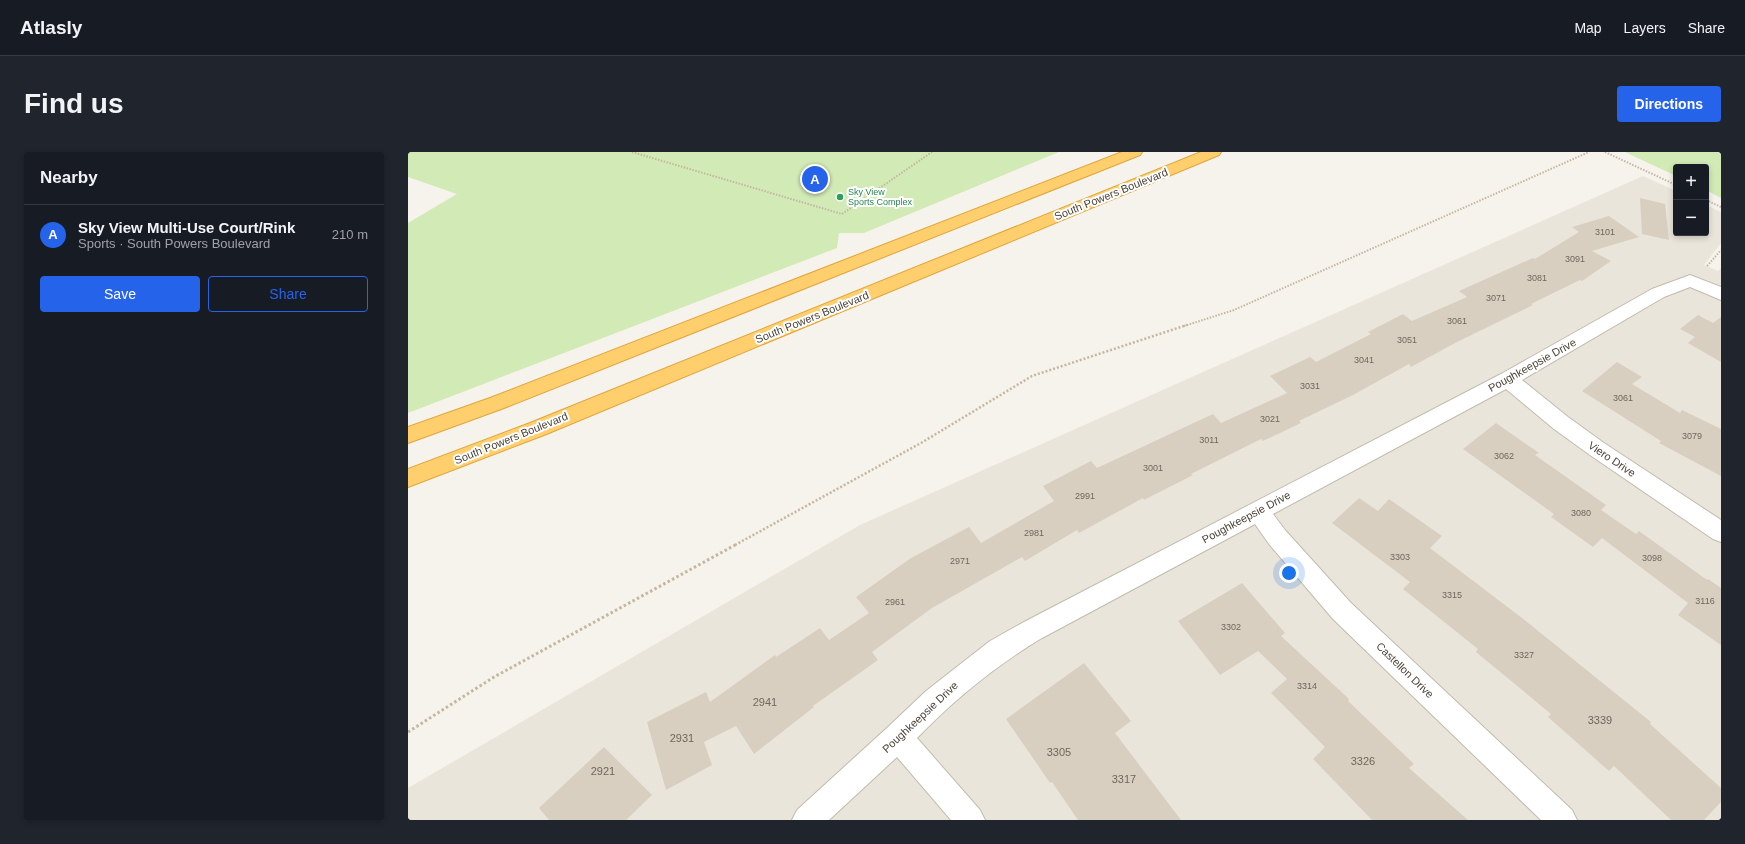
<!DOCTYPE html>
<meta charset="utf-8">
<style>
body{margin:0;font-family:Helvetica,sans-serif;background:#20242c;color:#f1f3f6}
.controls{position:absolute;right:12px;top:12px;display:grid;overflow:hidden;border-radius:4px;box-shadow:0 2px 6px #0003}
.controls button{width:36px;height:36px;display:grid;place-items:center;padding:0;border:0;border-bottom:1px solid #363941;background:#171b24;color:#f1f3f6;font:20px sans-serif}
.you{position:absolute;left:881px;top:421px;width:14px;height:14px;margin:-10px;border:3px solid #fff;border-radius:50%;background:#1a73e8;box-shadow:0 0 0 6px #1a73e833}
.badge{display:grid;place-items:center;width:26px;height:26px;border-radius:50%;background:#2563eb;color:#fff;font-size:13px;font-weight:700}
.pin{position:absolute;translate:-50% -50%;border:2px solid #fff;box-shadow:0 1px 4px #0006}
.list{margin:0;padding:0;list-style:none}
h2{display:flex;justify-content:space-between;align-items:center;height:52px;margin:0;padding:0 16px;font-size:17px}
h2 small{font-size:13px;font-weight:400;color:#9ea1a6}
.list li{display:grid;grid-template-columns:26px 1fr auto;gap:12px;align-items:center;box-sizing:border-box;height:60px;padding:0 16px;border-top:1px solid #363941}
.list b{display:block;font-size:15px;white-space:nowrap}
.list p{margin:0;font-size:13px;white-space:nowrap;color:#9ea1a6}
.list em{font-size:13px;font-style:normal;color:#9ea1a6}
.actions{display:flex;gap:8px;padding:12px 16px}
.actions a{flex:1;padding:9px 0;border:1px solid #2563eb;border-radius:4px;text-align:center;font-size:14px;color:#2563eb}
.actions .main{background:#2563eb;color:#fff}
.map{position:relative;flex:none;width:1313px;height:668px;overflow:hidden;border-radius:4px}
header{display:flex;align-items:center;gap:24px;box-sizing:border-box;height:56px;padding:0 20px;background:#171b24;border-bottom:1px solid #363941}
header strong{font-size:19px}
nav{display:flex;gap:22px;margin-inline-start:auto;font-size:14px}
.intro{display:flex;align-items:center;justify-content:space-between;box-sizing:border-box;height:96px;padding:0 24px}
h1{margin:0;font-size:28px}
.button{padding:10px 18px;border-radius:4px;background:#2563eb;color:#fff;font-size:14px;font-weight:700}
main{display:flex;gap:24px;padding:0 24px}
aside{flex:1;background:#171b24;border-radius:4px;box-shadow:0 2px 6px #0003}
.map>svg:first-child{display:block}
.residential{fill:#eae5da}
.green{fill:#d2eab5}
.building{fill:#d8cfc1}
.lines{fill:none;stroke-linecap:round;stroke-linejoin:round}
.street-casing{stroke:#c2bbae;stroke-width:2}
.highway-casing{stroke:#e0a43c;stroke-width:2}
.path-far2{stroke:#c4b79f;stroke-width:2;stroke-dasharray:1.5 1.5;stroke-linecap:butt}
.path-far1{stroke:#c4b79f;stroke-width:2.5;stroke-dasharray:2 2;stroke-linecap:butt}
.path{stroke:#c4b79f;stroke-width:3;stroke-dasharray:2.5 2.5;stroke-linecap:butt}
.street{fill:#fff;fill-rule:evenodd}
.highway{fill:#ffcf6e;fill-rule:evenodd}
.leisure-dot{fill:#2e9e5b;stroke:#fff;stroke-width:1.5}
.labels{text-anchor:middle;stroke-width:4;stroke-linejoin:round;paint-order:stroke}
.far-leisure-label{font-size:9px;fill:#27864d;stroke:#fff;text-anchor:start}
.number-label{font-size:9px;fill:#6e675b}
.street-label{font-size:11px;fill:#4b4439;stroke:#fff}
.near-number-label{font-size:11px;fill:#6e675b}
</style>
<header>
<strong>Atlasly</strong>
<nav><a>Map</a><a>Layers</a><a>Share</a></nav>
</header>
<div class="intro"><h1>Find us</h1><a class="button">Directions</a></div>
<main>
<aside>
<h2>Nearby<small></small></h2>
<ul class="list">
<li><span class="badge">A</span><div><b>Sky View Multi-Use Court/Rink</b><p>Sports · South Powers Boulevard</p></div><em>210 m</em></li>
</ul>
<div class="actions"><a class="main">Save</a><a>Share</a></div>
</aside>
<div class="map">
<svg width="1313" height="668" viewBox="0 0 1313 668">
<rect width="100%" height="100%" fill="#f6f3ec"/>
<path class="residential" d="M 1235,24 L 1268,39 L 1268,81 L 1298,81 L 1298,53 L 1313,60 L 1313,91 L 1296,113 L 1310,119 L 1313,116 L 1313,668 L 0,668 L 0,636 L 452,373 Z"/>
<g class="green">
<path d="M 0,0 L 651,0 L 456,81 L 431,81 L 429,96 L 0,261 L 0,71 L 49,42 L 0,25 Z"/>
<path d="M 1217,0 L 1313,0 L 1313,46 L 1298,38 L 1298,15 L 1268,15 L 1268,24 Z"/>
</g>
<g class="building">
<path d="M 1232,46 L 1257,52 L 1261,88 L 1234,82 Z"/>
<path d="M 1201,64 L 1231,85 L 1184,99 L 1203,109 L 1174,129 L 1172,128 L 1123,152 L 1125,153 L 1049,190 L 1003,215 L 1001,212 L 945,243 L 891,269 L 893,271 L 855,289 L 853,287 L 783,322 L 785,323 L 736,348 L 735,346 L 671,381 L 669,378 L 617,409 L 614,405 L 524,456 L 464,500 L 470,508 L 405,554 L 406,555 L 346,602 L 328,574 L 296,590 L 304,613 L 258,638 L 239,570 L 298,540 L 302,550 L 367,503 L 368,505 L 412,476 L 421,488 L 461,461 L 448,445 L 503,406 L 561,375 L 573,391 L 646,349 L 635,334 L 683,309 L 689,316 L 805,262 L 813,271 L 879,241 L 862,224 L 902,205 L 908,210 L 963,182 L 960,180 L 995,162 L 1004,169 L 1059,145 L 1051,139 L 1125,106 L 1127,107 L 1171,80 L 1164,75 Z"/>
<path d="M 1290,163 L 1305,171 L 1313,165 L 1313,210 L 1280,191 L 1287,185 L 1272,177 Z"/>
<path d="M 1209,210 L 1234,225 L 1224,232 L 1272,261 L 1274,258 L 1313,277 L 1313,324 L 1251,291 L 1253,289 L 1174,239 Z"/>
<path d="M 1088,271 L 1131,301 L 1127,303 L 1198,353 L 1193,358 L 1228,382 L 1231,379 L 1299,428 L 1300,427 L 1313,436 L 1313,493 L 1270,463 L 1280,451 L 1194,386 L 1185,395 L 1143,365 L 1146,362 L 1055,297 Z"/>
<path d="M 951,346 L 970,359 L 981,347 L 1034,384 L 1022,396 L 1114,466 L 1243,570 L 1242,572 L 1313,636 L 1313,650 L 1296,668 L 1263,668 L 1206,614 L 1201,619 L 1140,565 L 1143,562 L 1068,500 L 1070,497 L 995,437 L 1002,430 L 924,371 Z"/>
<path d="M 834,431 L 877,481 L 873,484 L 941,547 L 940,549 L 1006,612 L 1001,616 L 1060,668 L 964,668 L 905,607 L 917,595 L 863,541 L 879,527 L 850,499 L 812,523 L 770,469 Z"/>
<path d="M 676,511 L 723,569 L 707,581 L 773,668 L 670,668 L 644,630 L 642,631 L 598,567 Z"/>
<path d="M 196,595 L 244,643 L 218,668 L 141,668 L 131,656 Z"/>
</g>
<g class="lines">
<g class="street-casing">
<path id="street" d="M 1282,123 L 1313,135 L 1313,148 L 1282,135 L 1256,145 L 1114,228 L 1160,265 L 1196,291 L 1313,368 L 1313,390 L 1305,387 L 1182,303 L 1146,277 L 1098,237 L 865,362 L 877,378 L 943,451 L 1164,658 L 1169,668 L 1133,668 L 925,467 L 861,392 L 847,372 L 634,486 C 587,514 547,547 509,586 L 572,658 L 577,668 L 543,668 L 489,605 L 421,668 L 384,668 L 389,658 L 480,575 L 518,539 L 582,489 L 616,470 L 1093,222 L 1244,137 Z"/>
</g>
<g class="highway-casing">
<g id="highway">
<path d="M 714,0 L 734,0 L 732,3 L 96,256 L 0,291 L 0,275 L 82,246 Z"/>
<path d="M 793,0 L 813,0 L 811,3 L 136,283 L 0,335 L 0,317 L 122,271 Z"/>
</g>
</g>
<g class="path-far2">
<path d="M 224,0 L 434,62 L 524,0"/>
<path d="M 1197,0 L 1268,33"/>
<path d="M 1298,48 L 1313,55"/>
<path d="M 1299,114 L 1313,98"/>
<path d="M 776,174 L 826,158 L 1181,0"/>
</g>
<path class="path-far1" d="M 327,393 L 513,291 L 624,224 L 779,173"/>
<path class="path" d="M 0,580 L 86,525 L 329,392"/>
<use href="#street" class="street"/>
<use href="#highway" class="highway"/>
</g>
<circle class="leisure-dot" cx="432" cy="45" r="4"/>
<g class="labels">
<g class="far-leisure-label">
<text x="440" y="43">Sky View<tspan x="440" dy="10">Sports Complex</tspan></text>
</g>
<g class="number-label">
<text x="1197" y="83">3101</text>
<text x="1167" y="110">3091</text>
<text x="1129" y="129">3081</text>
<text x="1088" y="149">3071</text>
<text x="1049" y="172">3061</text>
<text x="999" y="191">3051</text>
<text x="956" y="211">3041</text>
<text x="902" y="237">3031</text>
<text x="1215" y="249">3061</text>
<text x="862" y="270">3021</text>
<text x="1284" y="287">3079</text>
<text x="801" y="291">3011</text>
<text x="1096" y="307">3062</text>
<text x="745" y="319">3001</text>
<text x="677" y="347">2991</text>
<text x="1173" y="364">3080</text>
<text x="626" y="384">2981</text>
<text x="992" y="408">3303</text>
<text x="1244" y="409">3098</text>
<text x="552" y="412">2971</text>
<text x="1044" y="446">3315</text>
<text x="1297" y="452">3116</text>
<text x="487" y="453">2961</text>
<text x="823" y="478">3302</text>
<text x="1116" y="506">3327</text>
<text x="899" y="537">3314</text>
</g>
<g class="street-label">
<text transform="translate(703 42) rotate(-22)" y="4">South Powers Boulevard</text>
<text transform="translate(404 165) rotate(-22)" y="4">South Powers Boulevard</text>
<text transform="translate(1124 213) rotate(-29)" y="4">Poughkeepsie Drive</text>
<text transform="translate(103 286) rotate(-22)" y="4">South Powers Boulevard</text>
<text transform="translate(1204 307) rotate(34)" y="4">Viero Drive</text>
<text transform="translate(838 365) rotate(-28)" y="4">Poughkeepsie Drive</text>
<text transform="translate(997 518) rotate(44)" y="4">Castellon Drive</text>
<text transform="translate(512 565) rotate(-43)" y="4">Poughkeepsie Drive</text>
</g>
<g class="near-number-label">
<text x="357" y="554">2941</text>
<text x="1192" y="572">3339</text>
<text x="274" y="590">2931</text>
<text x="651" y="604">3305</text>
<text x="955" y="613">3326</text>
<text x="195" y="623">2921</text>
<text x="716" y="631">3317</text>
</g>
</g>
</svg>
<div class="controls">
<button>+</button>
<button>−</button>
</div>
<div class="you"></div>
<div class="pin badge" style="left:407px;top:27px">A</div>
</div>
</main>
